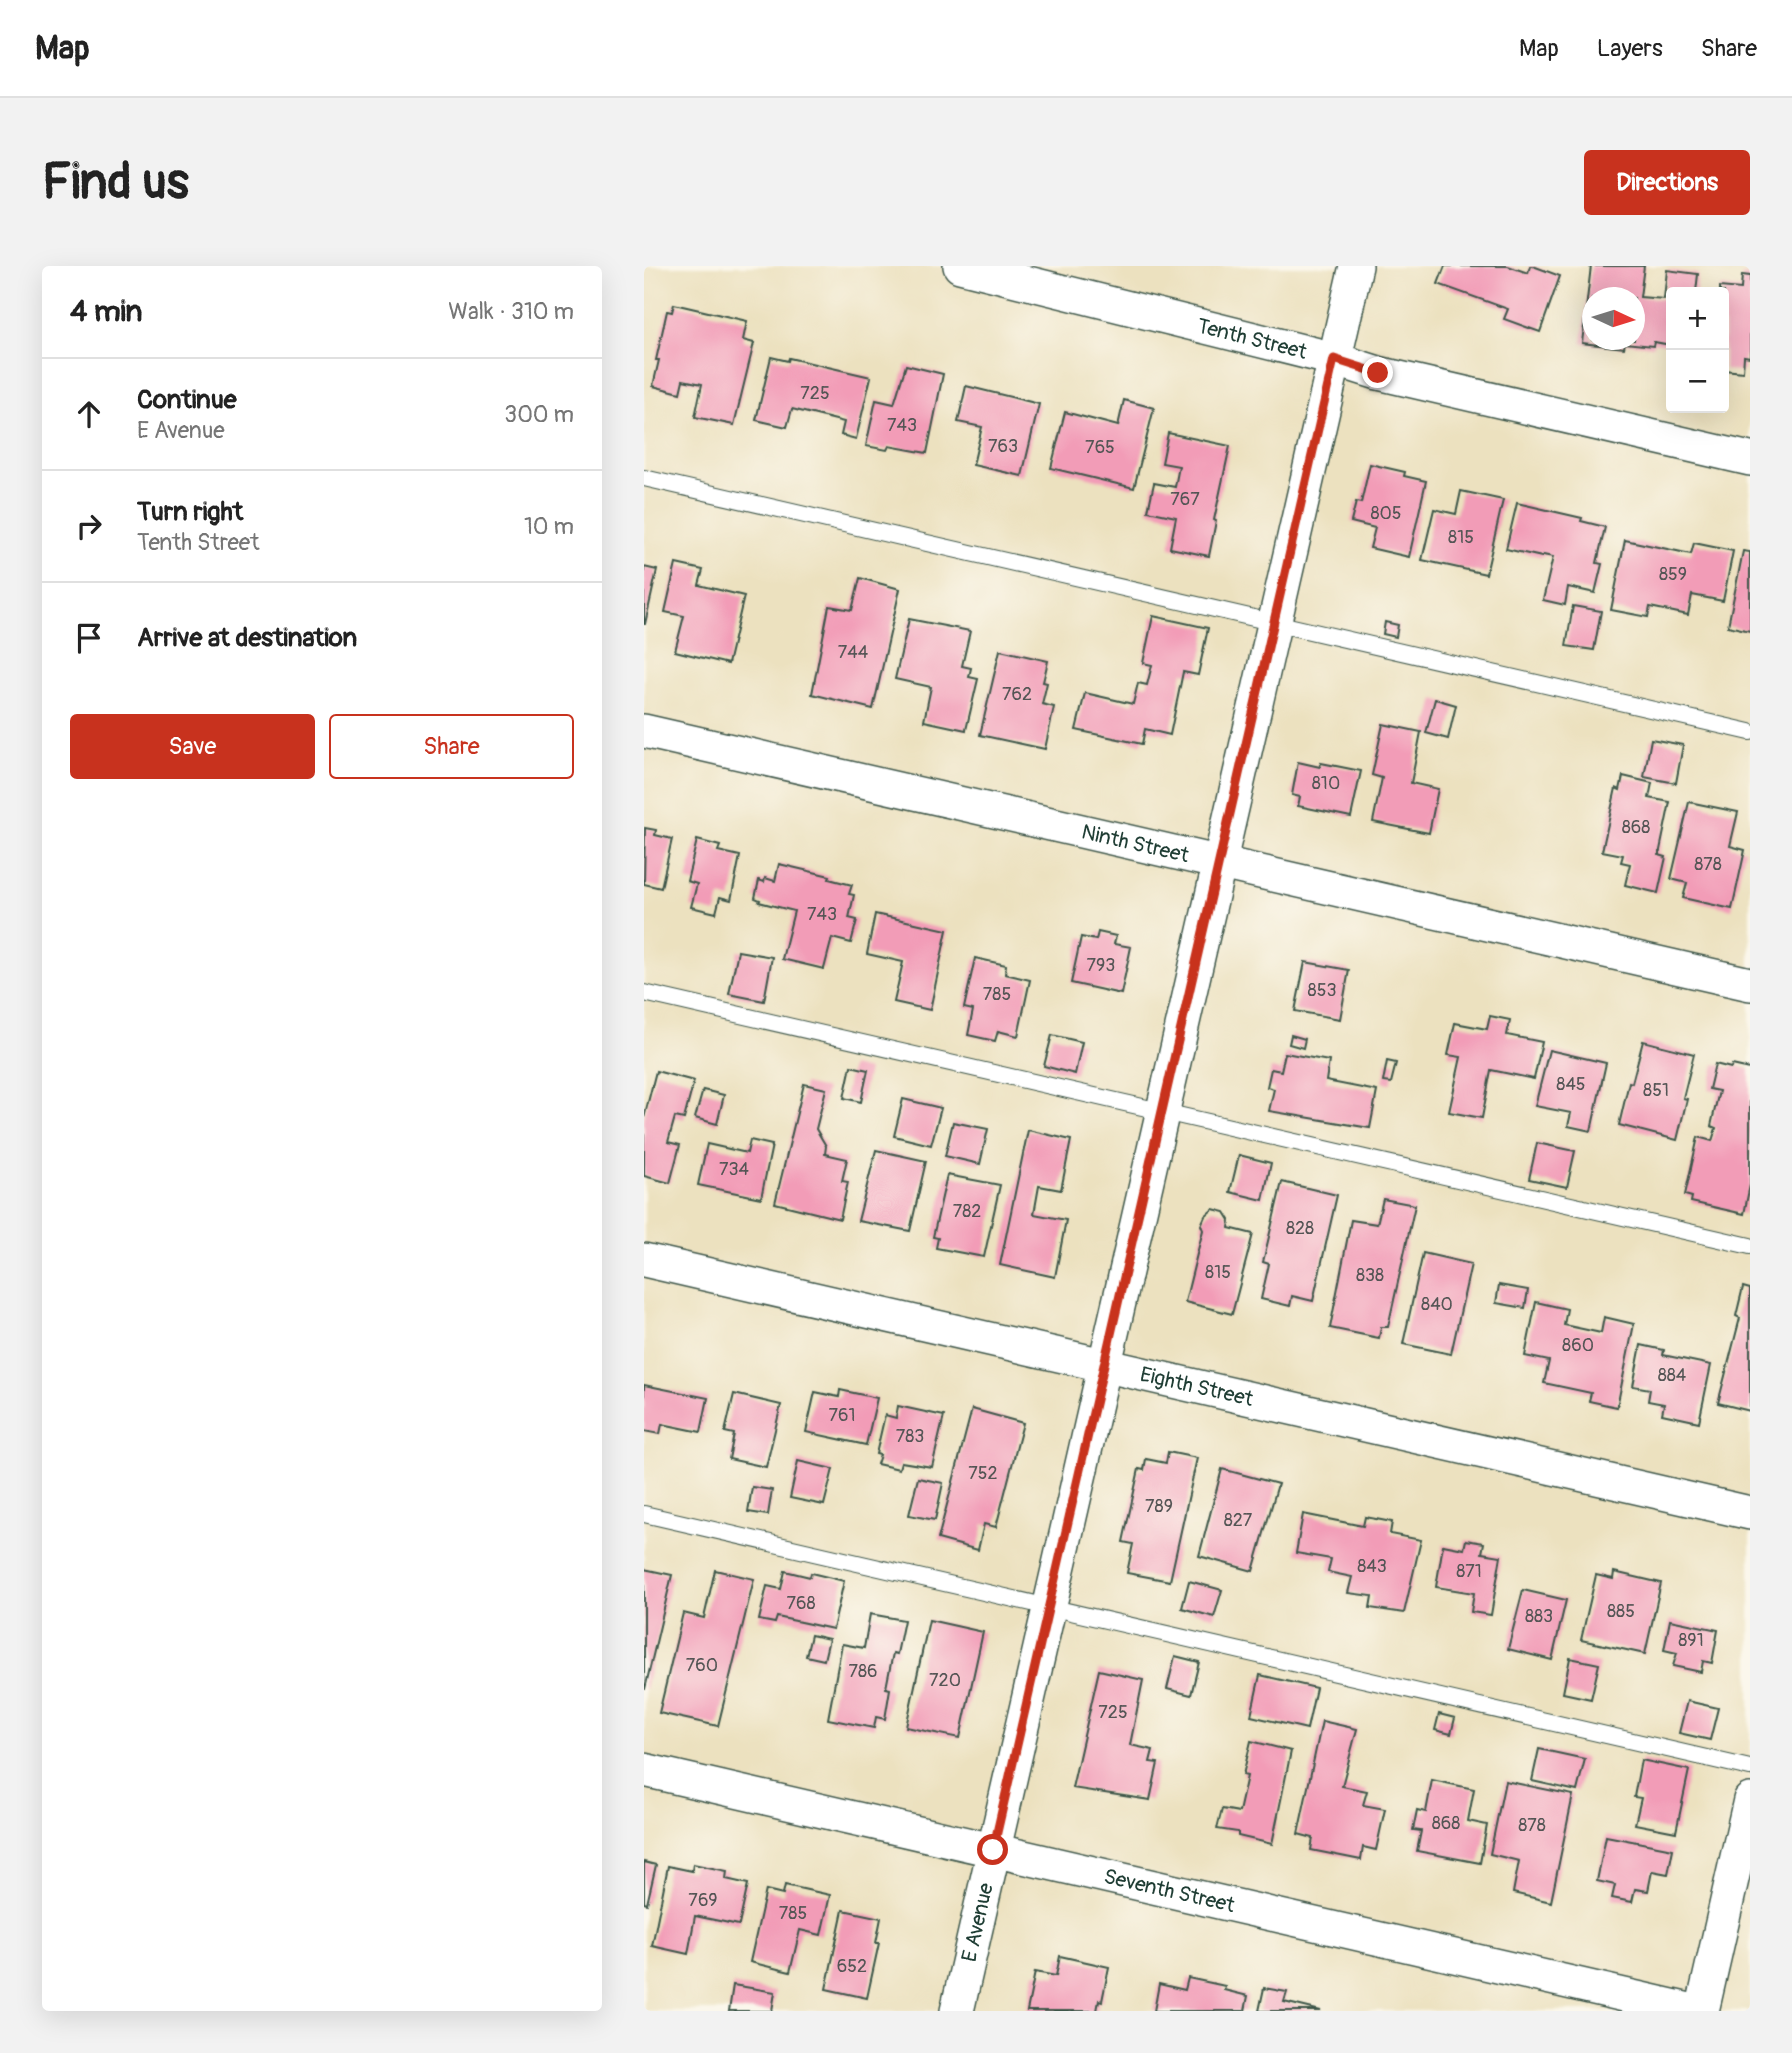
<!DOCTYPE html>
<meta charset="utf-8">
<style>
body{margin:0;font-family:Pangolin,sans-serif;background:#f2f2f2;color:#222}
.controls{position:absolute;right:21px;top:21px;display:grid;overflow:hidden;border-radius:7px;box-shadow:0 7px 28px #0002}
.controls button{width:63px;height:63px;display:grid;place-items:center;padding:0;border:0;border-bottom:2px solid #e0e0e0;background:#fff;color:#222;font:35px sans-serif}
.compass{position:absolute;left:938px;top:21px;width:63px;height:63px;border-radius:50%;background:#fff;box-shadow:0 7px 28px #0002;rotate:94deg}
.stop{position:absolute;width:21px;height:21px;margin:-16px;border:5px solid #c8321e;border-radius:50%;background:#fff}
.stop.end{background:#c8321e;border-color:#fff;box-shadow:0 2px 7px #0008}
.list{margin:0;padding:0;list-style:none}
h2{display:flex;justify-content:space-between;align-items:center;height:91px;margin:0;padding:0 28px;font-size:30px}
h2 small{font-size:23px;font-weight:400;color:#767676}
.list li{display:grid;grid-template-columns:46px 1fr auto;gap:21px;align-items:center;box-sizing:border-box;height:112px;padding:0 28px;border-top:2px solid #e0e0e0}
.list b{display:block;font-size:26px;white-space:nowrap}
.list p{margin:0;font-size:23px;white-space:nowrap;color:#767676}
.list em{font-size:23px;font-style:normal;color:#767676}
.actions{display:flex;gap:14px;padding:21px 28px}
.actions a{flex:1;padding:16px 0;border:2px solid #c8321e;border-radius:7px;text-align:center;font-size:24px;color:#c8321e}
.actions .main{background:#c8321e;color:#fff}
.icon{flex:none;width:38px;height:38px;fill:none;stroke:currentColor;stroke-width:2;stroke-linecap:round;stroke-linejoin:round}
.map{position:relative;flex:none;width:1106px;height:1745px;overflow:hidden;border-radius:7px}
header{display:flex;align-items:center;gap:42px;box-sizing:border-box;height:98px;padding:0 35px;background:#fff;border-bottom:2px solid #e0e0e0}
header strong{font-size:33px}
nav{display:flex;gap:38px;margin-inline-start:auto;font-size:24px}
.intro{display:flex;align-items:center;justify-content:space-between;box-sizing:border-box;height:168px;padding:0 42px}
h1{margin:0;font-size:49px}
.button{padding:18px 32px;border-radius:7px;background:#c8321e;color:#fff;font-size:24px;font-weight:700}
main{display:flex;gap:42px;padding:0 42px}
aside{flex:1;background:#fff;border-radius:7px;box-shadow:0 7px 28px #0002}
.map>svg:first-child{display:block}
.building{fill:#f29cb7;fill-rule:evenodd}
.lines{fill:none;stroke-linecap:round;stroke-linejoin:round}
.service-casing{stroke:#3e5649;stroke-width:18}
.minor-casing{stroke:#3e5649;stroke-width:36}
.service{stroke:#fff;stroke-width:16}
.minor{stroke:#fff;stroke-width:33}
.route{stroke:#c8321e;stroke-width:9}
.labels{text-anchor:middle;stroke-width:5;stroke-linejoin:round;paint-order:stroke}
.number-label{font-size:18px;fill:#545555}
.street-label{font-size:21px;fill:#1f3d34;stroke:#fbf7ec}
</style>
<header>
<strong>Map</strong>
<nav><a>Map</a><a>Layers</a><a>Share</a></nav>
</header>
<div class="intro"><h1>Find us</h1><a class="button">Directions</a></div>
<main>
<aside>
<h2>4 min<small>Walk · 310 m</small></h2>
<ul class="list">
<li><svg class="icon" aria-label="ahead" viewBox="0 0 24 24"><path d="M12 20V5M6 11l6-6 6 6"/></svg><div><b>Continue</b><p>E Avenue</p></div><em>300 m</em></li>
<li><svg class="icon" aria-label="right" viewBox="0 0 24 24"><path d="M7 20v-9h11M14 6l5 5-5 5"/></svg><div><b>Turn right</b><p>Tenth Street</p></div><em>10 m</em></li>
<li><svg class="icon" aria-label="arrive" viewBox="0 0 24 24"><path d="M6 21V4h12l-3 4 3 4H6"/></svg><div><b>Arrive at destination</b></div></li>
</ul>
<div class="actions"><a class="main">Save</a><a>Share</a></div>
</aside>
<div class="map">
<svg width="1106" height="1745" viewBox="0 0 1106 1745">
<rect width="100%" height="100%" fill="#fbf7ec"/>
<filter id="ink" filterUnits="userSpaceOnUse"><feTurbulence type="fractalNoise" baseFrequency=".0143" numOctaves="2"/><feDisplacementMap in="SourceGraphic" scale="14" xChannelSelector="R" yChannelSelector="G"/><feConvolveMatrix kernelMatrix="1 2 1 2 8 2 1 2 1" color-interpolation-filters="sRGB"/></filter>
<filter id="wash" filterUnits="userSpaceOnUse"><feTurbulence type="fractalNoise" baseFrequency=".00686" numOctaves="4" result="noise"/><feDisplacementMap in="SourceGraphic" scale="28" xChannelSelector="R" yChannelSelector="G"/><feGaussianBlur stdDeviation="1.57" result="paint"/><feColorMatrix in="noise" values="0 0 0 0 0 0 0 0 0 0 0 0 0 0 0 0 0 1.4 0 .05"/><feComposite in="paint" operator="in"/></filter>
<g filter="url(#wash)">
<rect width="100%" height="100%" fill="#ece1bf"/>
<g id="blocks">
<g class="building">
<path d="M 801,0 L 864,0 L 884,7 L 886,0 L 889,0 L 916,10 L 896,66 L 860,53 L 864,43 L 794,18 Z"/>
<path d="M 947,0 L 1000,0 L 996,31 L 1020,33 L 1023,4 L 1054,8 L 1052,26 L 1027,26 L 1027,79 L 1010,76 L 1009,80 L 981,77 L 980,82 L 938,77 ZM 948,32 L 990,32 L 990,74 L 948,74 Z"/>
<path d="M 1098,9 L 1106,10 L 1106,91 L 1100,90 L 1099,106 L 1080,104 L 1080,26 L 1076,26 L 1076,21 L 1097,23 Z"/>
<path d="M 30,38 L 103,55 L 99,74 L 110,77 L 90,159 L 51,151 L 58,118 L 39,114 L 36,127 L 9,120 L 15,94 L 12,94 L 23,45 L 28,46 Z"/>
<path d="M 127,91 L 144,95 L 145,92 L 227,111 L 212,173 L 197,169 L 200,156 L 148,143 L 143,161 L 112,154 Z"/>
<path d="M 262,99 L 299,108 L 283,187 L 245,180 L 243,184 L 222,180 L 232,134 L 250,138 Z"/>
<path d="M 322,120 L 395,138 L 378,210 L 329,199 L 338,161 L 314,156 Z"/>
<path d="M 480,134 L 510,142 L 490,222 L 407,202 L 421,146 L 474,160 Z"/>
<path d="M 524,167 L 586,180 L 570,254 L 572,255 L 565,290 L 526,282 L 532,251 L 504,245 L 510,217 L 531,221 L 535,200 L 518,197 Z"/>
<path d="M 726,198 L 761,206 L 760,210 L 782,215 L 765,291 L 726,282 L 731,262 L 707,256 L 712,236 L 717,237 Z"/>
<path d="M 817,225 L 859,234 L 842,308 L 778,294 L 790,243 L 812,248 Z"/>
<path d="M 873,237 L 938,252 L 937,255 L 961,261 L 953,297 L 958,298 L 951,327 L 924,321 L 921,339 L 899,334 L 909,291 L 899,289 L 898,291 L 862,283 Z"/>
<path d="M 981,274 L 1047,288 L 1050,277 L 1089,285 L 1079,335 L 1048,329 L 1044,349 L 1006,341 L 1004,351 L 967,344 Z"/>
<path d="M 1099,285 L 1106,286 L 1106,365 L 1084,360 Z"/>
<path d="M 32,298 L 59,304 L 55,319 L 100,330 L 84,398 L 31,385 L 40,350 L 21,346 Z"/>
<path d="M 0,301 L 13,304 L 1,358 L 0,358 Z"/>
<path d="M 216,312 L 256,323 L 229,443 L 168,428 L 185,340 L 208,344 Z"/>
<path d="M 929,340 L 957,345 L 950,384 L 922,380 Z"/>
<path d="M 509,350 L 564,362 L 554,409 L 539,406 L 526,469 L 501,463 L 498,478 L 432,464 L 441,427 L 489,438 L 494,417 L 503,419 L 508,399 L 499,397 Z"/>
<path d="M 265,353 L 326,365 L 318,400 L 327,402 L 325,411 L 334,413 L 322,464 L 280,455 L 287,421 L 251,413 Z"/>
<path d="M 741,356 L 754,359 L 752,371 L 739,368 Z"/>
<path d="M 356,384 L 404,395 L 399,416 L 403,417 L 398,438 L 410,441 L 401,483 L 336,469 Z"/>
<path d="M 791,433 L 812,439 L 804,473 L 782,467 Z"/>
<path d="M 739,458 L 777,466 L 767,517 L 794,523 L 785,567 L 729,556 L 738,512 L 728,509 Z"/>
<path d="M 1007,473 L 1039,479 L 1032,517 L 1000,511 Z"/>
<path d="M 654,496 L 676,501 L 677,497 L 717,505 L 707,551 L 654,540 L 656,531 L 648,529 Z"/>
<path d="M 979,510 L 1008,517 L 1005,532 L 1026,536 L 1015,589 L 1022,591 L 1014,627 L 981,619 L 986,598 L 977,596 L 979,589 L 958,585 L 972,522 L 976,524 Z"/>
<path d="M 1045,536 L 1094,546 L 1086,580 L 1101,584 L 1088,643 L 1039,632 L 1043,617 L 1027,613 Z"/>
<path d="M 1,562 L 12,564 L 11,569 L 28,573 L 17,622 L 0,618 Z"/>
<path d="M 53,574 L 76,580 L 74,585 L 96,590 L 87,634 L 76,631 L 72,647 L 47,641 L 53,618 L 43,615 Z"/>
<path d="M 135,598 L 186,610 L 185,613 L 208,619 L 205,628 L 210,629 L 205,652 L 213,654 L 207,677 L 188,672 L 180,703 L 138,693 L 150,645 L 115,636 L 116,634 L 111,632 L 115,614 L 120,616 L 121,612 L 131,615 Z"/>
<path d="M 231,648 L 303,664 L 286,744 L 250,736 L 259,696 L 223,688 Z"/>
<path d="M 454,666 L 472,670 L 470,678 L 487,681 L 477,728 L 427,717 L 437,671 L 452,674 Z"/>
<path d="M 94,685 L 128,691 L 120,735 L 85,728 Z"/>
<path d="M 331,692 L 362,699 L 361,708 L 386,714 L 374,770 L 354,765 L 351,775 L 324,769 L 329,744 L 320,742 Z"/>
<path d="M 661,696 L 705,704 L 696,753 L 651,745 Z"/>
<path d="M 846,750 L 866,754 L 863,769 L 898,776 L 890,813 L 847,804 L 838,852 L 805,846 L 817,791 L 804,789 L 811,757 L 843,763 Z"/>
<path d="M 408,769 L 438,776 L 431,808 L 400,800 Z"/>
<path d="M 647,769 L 661,773 L 659,782 L 645,778 Z"/>
<path d="M 999,775 L 1050,788 L 1039,832 L 1043,833 L 1033,874 L 975,859 L 985,816 L 988,817 Z"/>
<path d="M 905,784 L 962,797 L 947,865 L 924,860 L 927,847 L 891,840 Z"/>
<path d="M 641,787 L 685,795 L 682,815 L 733,825 L 726,862 L 625,845 L 630,823 L 623,821 L 627,803 L 637,805 Z"/>
<path d="M 743,795 L 752,797 L 747,817 L 739,816 Z"/>
<path d="M 1071,798 L 1087,802 L 1088,799 L 1106,803 L 1106,919 L 1100,948 L 1047,936 L 1048,931 L 1041,929 L 1054,871 L 1068,875 L 1072,862 L 1067,860 L 1075,825 L 1065,823 Z"/>
<path d="M 207,800 L 224,804 L 217,836 L 200,832 Z"/>
<path d="M 12,805 L 50,815 L 40,853 L 31,851 L 24,876 L 36,879 L 26,917 L 0,910 L 0,852 Z"/>
<path d="M 160,818 L 182,823 L 172,863 L 182,880 L 181,888 L 203,893 L 198,915 L 204,916 L 196,953 L 131,937 Z"/>
<path d="M 59,824 L 80,829 L 73,858 L 51,852 Z"/>
<path d="M 259,833 L 297,842 L 287,879 L 250,870 Z"/>
<path d="M 309,856 L 344,863 L 336,898 L 301,890 Z"/>
<path d="M 384,864 L 427,874 L 417,924 L 395,920 L 390,948 L 422,954 L 411,1011 L 356,999 Z"/>
<path d="M 106,874 L 128,879 L 117,932 L 54,919 L 63,878 L 103,887 Z"/>
<path d="M 893,877 L 931,885 L 923,921 L 885,913 Z"/>
<path d="M 232,884 L 282,895 L 266,965 L 214,955 Z"/>
<path d="M 595,889 L 627,897 L 619,934 L 586,926 Z"/>
<path d="M 303,909 L 356,919 L 340,991 L 292,982 L 294,972 L 289,971 Z"/>
<path d="M 638,916 L 693,929 L 669,1035 L 648,1030 L 646,1040 L 617,1033 L 625,998 L 619,996 Z"/>
<path d="M 739,933 L 771,939 L 744,1061 L 737,1061 L 735,1072 L 686,1062 L 707,954 L 733,958 Z"/>
<path d="M 569,943 L 581,946 L 586,954 L 585,962 L 609,968 L 588,1048 L 541,1036 L 559,964 L 557,959 L 561,950 Z"/>
<path d="M 779,987 L 827,998 L 807,1088 L 759,1078 Z"/>
<path d="M 855,1019 L 884,1024 L 881,1042 L 852,1037 Z"/>
<path d="M 1099,1021 L 1106,1023 L 1106,1145 L 1074,1137 L 1096,1052 L 1092,1050 Z"/>
<path d="M 892,1036 L 923,1043 L 920,1059 L 957,1067 L 960,1051 L 990,1058 L 973,1141 L 945,1135 L 947,1127 L 900,1117 L 905,1095 L 881,1090 Z"/>
<path d="M 997,1079 L 1020,1084 L 1019,1089 L 1067,1099 L 1055,1156 L 1018,1148 L 1020,1138 L 1004,1135 L 1006,1123 L 989,1120 Z"/>
<path d="M 0,1119 L 64,1132 L 57,1166 L 18,1158 L 16,1168 L 0,1165 Z"/>
<path d="M 196,1124 L 233,1132 L 222,1179 L 162,1166 L 171,1126 L 195,1131 Z"/>
<path d="M 90,1128 L 137,1139 L 122,1201 L 85,1193 L 90,1168 L 81,1166 Z"/>
<path d="M 254,1140 L 300,1150 L 288,1201 L 257,1196 L 255,1203 L 233,1198 L 236,1189 L 232,1188 L 241,1149 L 252,1152 Z"/>
<path d="M 328,1143 L 379,1157 L 352,1261 L 340,1258 L 334,1284 L 294,1273 Z"/>
<path d="M 524,1186 L 553,1192 L 526,1315 L 483,1307 L 489,1278 L 479,1276 L 495,1203 L 500,1204 L 502,1193 L 522,1197 Z"/>
<path d="M 154,1195 L 189,1203 L 180,1239 L 146,1232 Z"/>
<path d="M 578,1203 L 634,1218 L 609,1305 L 555,1290 Z"/>
<path d="M 274,1212 L 299,1217 L 291,1254 L 265,1249 Z"/>
<path d="M 108,1221 L 128,1224 L 124,1249 L 104,1246 Z"/>
<path d="M 659,1248 L 719,1260 L 721,1251 L 748,1256 L 746,1268 L 777,1274 L 760,1347 L 726,1342 L 728,1330 L 704,1327 L 708,1311 L 684,1306 L 687,1293 L 652,1287 Z"/>
<path d="M 822,1274 L 840,1277 L 838,1287 L 857,1290 L 847,1349 L 827,1346 L 830,1327 L 792,1321 L 799,1279 L 820,1283 Z"/>
<path d="M 0,1303 L 28,1309 L 1,1423 L 0,1423 Z"/>
<path d="M 71,1304 L 110,1313 L 74,1460 L 15,1447 L 39,1347 L 60,1352 Z"/>
<path d="M 141,1305 L 166,1311 L 167,1307 L 200,1315 L 189,1363 L 133,1351 L 131,1357 L 115,1354 L 123,1320 L 137,1323 Z"/>
<path d="M 970,1306 L 1017,1317 L 1001,1388 L 937,1374 L 952,1309 L 969,1313 Z"/>
<path d="M 545,1315 L 578,1324 L 570,1351 L 538,1342 Z"/>
<path d="M 879,1324 L 922,1334 L 908,1394 L 864,1383 Z"/>
<path d="M 226,1348 L 260,1354 L 253,1388 L 249,1387 L 242,1422 L 246,1423 L 241,1453 L 232,1451 L 230,1462 L 184,1453 L 198,1378 L 220,1382 Z"/>
<path d="M 285,1354 L 339,1366 L 316,1472 L 262,1461 Z"/>
<path d="M 1026,1354 L 1074,1364 L 1068,1397 L 1059,1395 L 1057,1406 L 1029,1400 L 1033,1387 L 1020,1384 Z"/>
<path d="M 167,1369 L 185,1373 L 180,1394 L 162,1390 Z"/>
<path d="M 531,1390 L 555,1396 L 547,1429 L 523,1423 Z"/>
<path d="M 926,1392 L 955,1398 L 947,1433 L 919,1427 Z"/>
<path d="M 455,1404 L 499,1414 L 486,1479 L 509,1484 L 506,1496 L 514,1497 L 506,1534 L 428,1522 Z"/>
<path d="M 616,1409 L 672,1422 L 663,1463 L 607,1450 Z"/>
<path d="M 1043,1435 L 1074,1442 L 1066,1474 L 1035,1467 Z"/>
<path d="M 795,1448 L 811,1452 L 807,1468 L 791,1464 Z"/>
<path d="M 678,1455 L 713,1463 L 698,1520 L 723,1525 L 719,1539 L 741,1543 L 732,1584 L 719,1581 L 717,1594 L 667,1584 L 669,1572 L 654,1568 Z"/>
<path d="M 607,1475 L 647,1485 L 628,1578 L 594,1570 L 594,1566 L 573,1563 L 578,1543 L 595,1546 L 603,1510 L 599,1509 Z"/>
<path d="M 895,1483 L 941,1493 L 933,1525 L 888,1515 Z"/>
<path d="M 997,1494 L 1045,1504 L 1032,1566 L 991,1558 L 997,1532 L 990,1531 Z"/>
<path d="M 788,1514 L 830,1523 L 824,1555 L 843,1559 L 836,1597 L 773,1585 L 777,1565 L 769,1564 L 773,1544 L 782,1546 Z"/>
<path d="M 861,1515 L 929,1529 L 907,1636 L 869,1627 L 875,1595 L 846,1588 Z"/>
<path d="M 962,1570 L 1029,1583 L 1024,1608 L 1008,1605 L 1004,1625 L 991,1623 L 988,1636 L 968,1632 L 971,1619 L 953,1615 Z"/>
<path d="M 0,1596 L 12,1599 L 3,1638 L 0,1637 Z"/>
<path d="M 49,1598 L 83,1605 L 82,1613 L 104,1618 L 95,1659 L 51,1650 L 44,1688 L 8,1680 L 24,1600 L 48,1605 Z"/>
<path d="M 141,1619 L 186,1629 L 177,1669 L 156,1664 L 146,1706 L 106,1696 L 122,1624 L 139,1628 Z"/>
<path d="M 199,1644 L 237,1652 L 232,1677 L 235,1677 L 223,1732 L 182,1723 Z"/>
<path d="M 416,1690 L 465,1701 L 458,1735 L 455,1734 L 453,1745 L 383,1745 L 391,1706 L 412,1710 Z"/>
<path d="M 544,1712 L 581,1720 L 580,1724 L 604,1730 L 601,1745 L 510,1745 L 515,1718 L 541,1724 Z"/>
<path d="M 89,1719 L 131,1726 L 128,1745 L 85,1745 Z"/>
<path d="M 620,1722 L 643,1726 L 640,1736 L 677,1745 L 615,1745 Z"/>
</g>
</g>
</g>
<g filter="url(#ink)">
<use href="#blocks" fill-opacity="0" stroke="#3e5649" stroke-width="2"/>
<g class="lines">
<g class="service-casing">
<g id="service">
<path d="M 0,212 L 1106,466"/>
<path d="M 0,727 L 1106,980"/>
<path d="M 0,1248 L 1106,1502"/>
</g>
</g>
<g class="minor-casing">
<g id="minor">
<path id="s1" d="M 316,0 L 690,93 L 734,107 L 1106,193"/>
<path id="s2" d="M 0,465 L 1106,718"/>
<path id="s3" d="M 0,994 L 1106,1247"/>
<path id="s4" d="M 0,1504 L 1050,1745"/>
<path id="s5" d="M 313,1745 L 712,0"/>
<path d="M 1058,1745 L 1106,1534"/>
</g>
</g>
<use href="#service" class="service"/>
<use href="#minor" class="minor"/>
</g>
</g>
<g class="lines" filter="url(#ink)">
<path class="route" d="M 349,1584 L 690,93 L 734,107"/>
</g>
<g class="labels">
<g class="number-label">
<text x="171" y="133">725</text>
<text x="258" y="165">743</text>
<text x="359" y="186">763</text>
<text x="456" y="187">765</text>
<text x="541" y="239">767</text>
<text x="742" y="253">805</text>
<text x="817" y="277">815</text>
<text x="1029" y="314">859</text>
<text x="209" y="392">744</text>
<text x="373" y="434">762</text>
<text x="682" y="523">810</text>
<text x="992" y="567">868</text>
<text x="1064" y="604">878</text>
<text x="178" y="654">743</text>
<text x="457" y="705">793</text>
<text x="678" y="730">853</text>
<text x="353" y="734">785</text>
<text x="927" y="824">845</text>
<text x="1012" y="830">851</text>
<text x="90" y="909">734</text>
<text x="323" y="951">782</text>
<text x="656" y="968">828</text>
<text x="574" y="1012">815</text>
<text x="726" y="1015">838</text>
<text x="793" y="1044">840</text>
<text x="934" y="1085">860</text>
<text x="1028" y="1115">884</text>
<text x="198" y="1155">761</text>
<text x="266" y="1176">783</text>
<text x="339" y="1213">752</text>
<text x="515" y="1246">789</text>
<text x="594" y="1260">827</text>
<text x="728" y="1306">843</text>
<text x="825" y="1311">871</text>
<text x="157" y="1343">768</text>
<text x="977" y="1351">885</text>
<text x="895" y="1356">883</text>
<text x="1047" y="1380">891</text>
<text x="58" y="1405">760</text>
<text x="219" y="1411">786</text>
<text x="301" y="1420">720</text>
<text x="469" y="1452">725</text>
<text x="802" y="1563">868</text>
<text x="888" y="1565">878</text>
<text x="59" y="1640">769</text>
<text x="149" y="1653">785</text>
<text x="208" y="1706">652</text>
</g>
<g class="street-label">
<text dy="7" stroke="none"><textPath href="#s1" startOffset="301">Tenth Street</textPath></text>
<text dy="7" stroke="none"><textPath href="#s2" startOffset="504">Ninth Street</textPath></text>
<text dy="7" stroke="none"><textPath href="#s3" startOffset="567">Eighth Street</textPath></text>
<text dy="7" stroke="none"><textPath href="#s4" startOffset="539">Seventh Street</textPath></text>
<text dy="7" stroke="none"><textPath href="#s5" startOffset="91">E Avenue</textPath></text>
</g>
</g>
</svg>
<div class="controls">
<button>+</button>
<button>−</button>
</div>
<svg class="compass" viewBox="-18 -18 36 36"><path d="M0-13l5 13h-10z" fill="#e53935"/><path d="M0 13l5-13h-10z" fill="#767676"/></svg>
<div class="stop" style="left:349px;top:1584px"></div>
<div class="stop end" style="left:734px;top:107px"></div>
</div>
</main>
